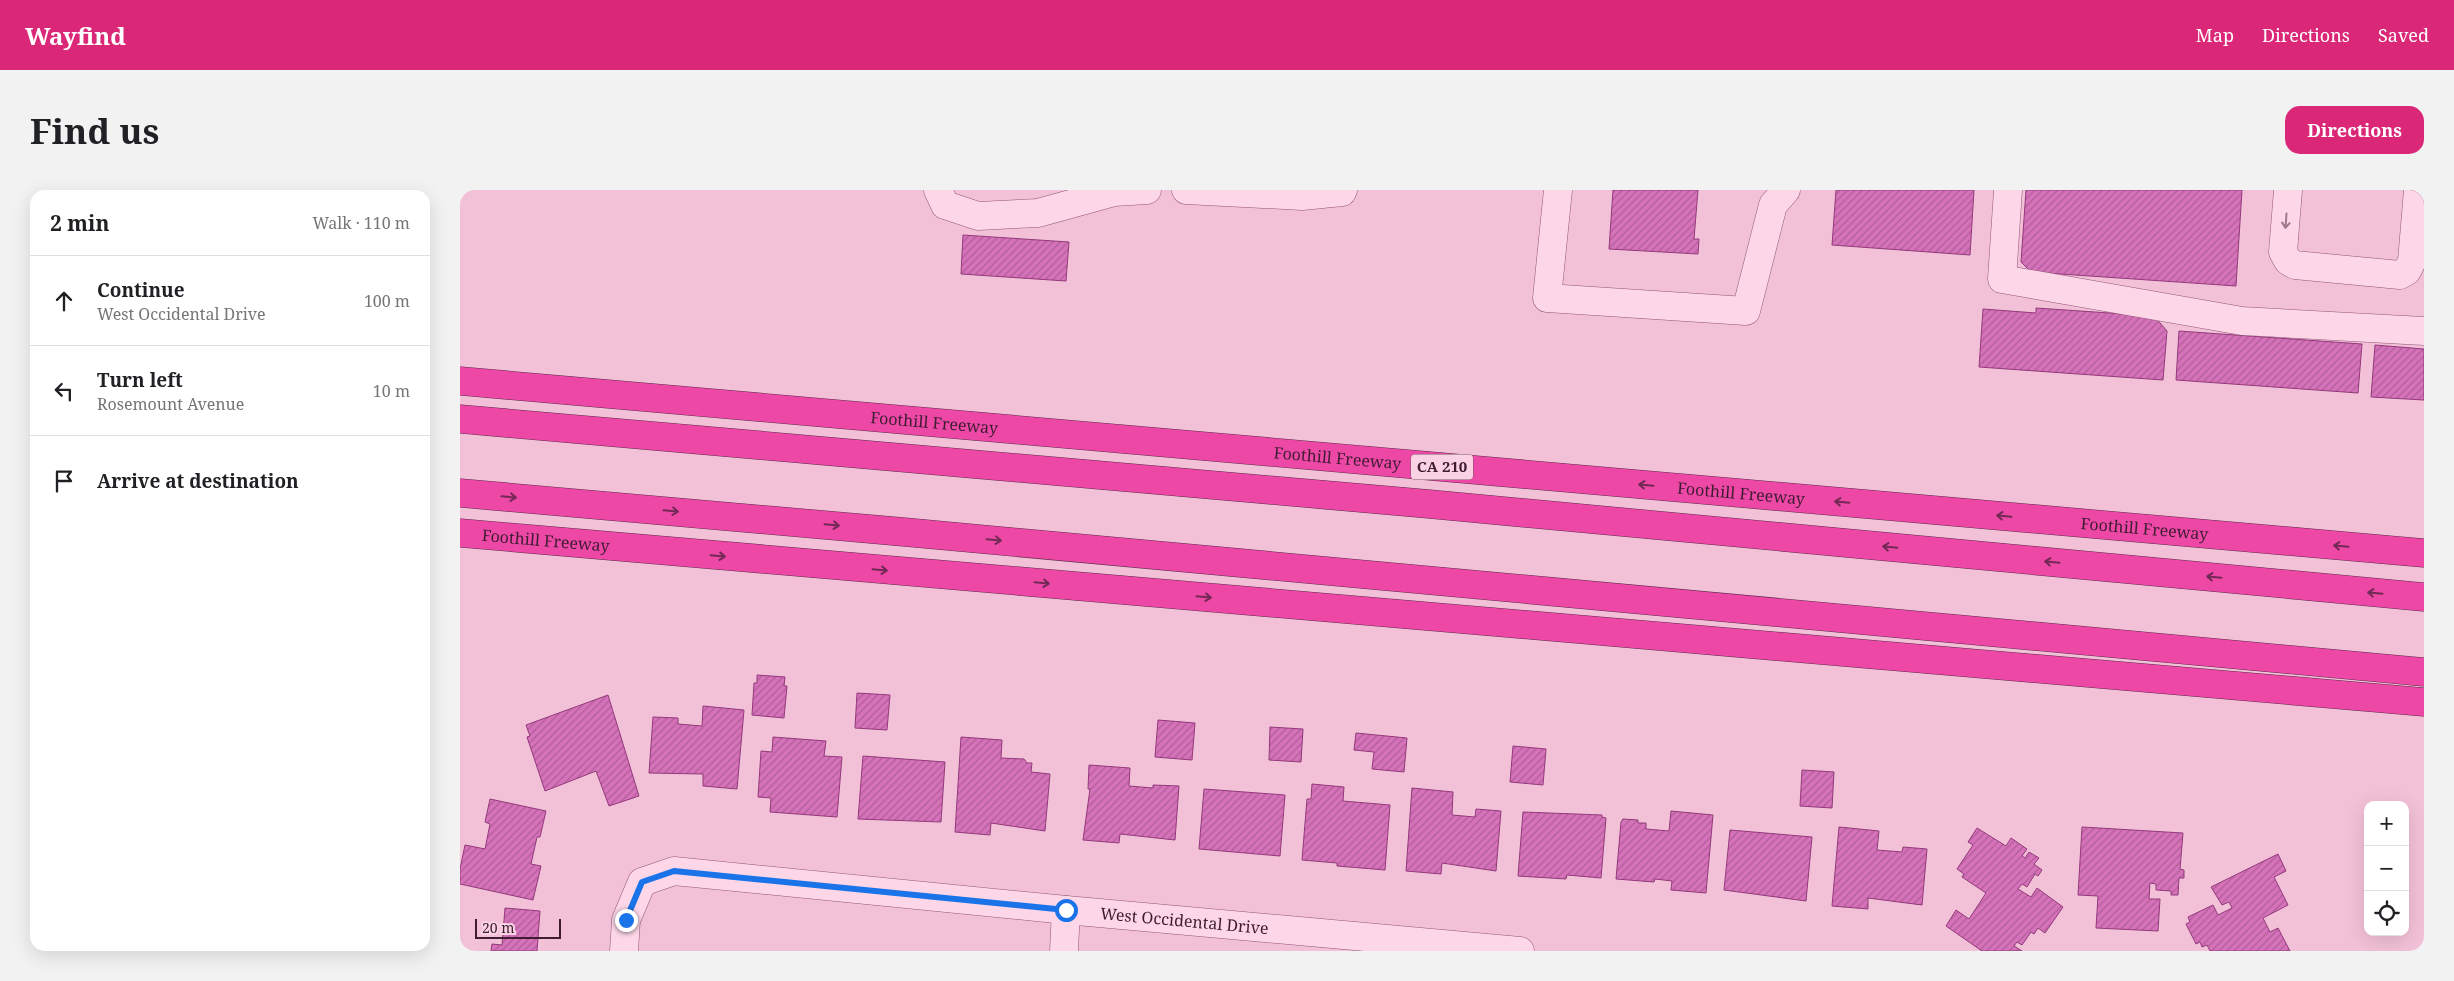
<!DOCTYPE html>
<meta charset="utf-8">
<style>
body{margin:0;font-family:"Noto Serif",serif;background:#f2f2f2;color:#202124}
.controls{position:absolute;right:15px;bottom:15px;display:grid;overflow:hidden;border-radius:10px;box-shadow:0 5px 20px #0002}
.controls button{width:45px;height:45px;display:grid;place-items:center;padding:0;border:0;border-bottom:1px solid #e0e0e0;background:#fff;color:#202124;font:25px sans-serif}
.scale{position:absolute;left:15px;bottom:12px;width:86px;box-sizing:border-box;padding-left:5px;border:2px solid #3e1c32;border-top:0;font-size:14px;line-height:18px;white-space:nowrap;color:#3e1c32;-webkit-text-stroke:4px #fad2e3;paint-order:stroke}
.stop{position:absolute;width:15px;height:15px;margin:-11px;border:4px solid #1a73e8;border-radius:50%;background:#fff}
.stop.end{background:#1a73e8;border-color:#fff;box-shadow:0 1px 5px #0008}
.list{margin:0;padding:0;list-style:none}
h2{display:flex;justify-content:space-between;align-items:center;height:65px;margin:0;padding:0 20px;font-size:21px}
h2 small{font-size:16px;font-weight:400;color:#757577}
.list li{display:grid;grid-template-columns:32px 1fr auto;gap:15px;align-items:center;box-sizing:border-box;height:90px;padding:0 20px;border-top:1px solid #e0e0e0}
.list b{display:block;font-size:19px;white-space:nowrap}
.list p{margin:0;font-size:16px;white-space:nowrap;color:#757577}
.list em{font-size:16px;font-style:normal;color:#757577}
.icon{flex:none;width:28px;height:28px;fill:none;stroke:currentColor;stroke-width:2;stroke-linecap:round;stroke-linejoin:round}
.map{position:relative;flex:none;width:1964px;height:761px;overflow:hidden;border-radius:15px}
header{display:flex;align-items:center;gap:30px;box-sizing:border-box;height:70px;padding:0 25px;background:#db2777;color:#fff}
header strong{font-size:24px}
nav{display:flex;gap:28px;margin-inline-start:auto;font-size:18px}
.intro{display:flex;align-items:center;justify-content:space-between;box-sizing:border-box;height:120px;padding:0 30px}
h1{margin:0;font-size:35px}
.button{padding:12px 22px;border-radius:15px;background:#db2777;color:#fff;font-size:18px;font-weight:700}
main{display:flex;gap:30px;padding:0 30px}
aside{flex:1;background:#fff;border-radius:15px;box-shadow:0 5px 20px #0002}
.map>svg:first-child{display:block}
.building{fill:url(#building-hatch);stroke:#92397b}
.lines{fill:none;stroke-linecap:round;stroke-linejoin:round}
.minor-casing{stroke:#905679;stroke-width:29}
.highway-casing{stroke:#5d2b4c;stroke-width:29}
.minor{stroke:#fdd6e7;stroke-width:28}
.highway{stroke:#ed48a6;stroke-width:28}
.oneway{stroke:#9e798c}
.oneway2{stroke:#732955}
.route{stroke:#1a73e8;stroke-width:6}
.labels{text-anchor:middle;stroke-width:4;stroke-linejoin:round;paint-order:stroke}
.shield{fill:#fad2e3;stroke:#765367;stroke-width:1}
.shield-label{font-size:15px;font-weight:bold;fill:#3e1c32}
.street-label{font-size:16px;fill:#3e1c32;stroke:#fad2e3}
</style>
<header>
<strong>Wayfind</strong>
<nav><a>Map</a><a>Directions</a><a>Saved</a></nav>
</header>
<div class="intro"><h1>Find us</h1><a class="button">Directions</a></div>
<main>
<aside>
<h2>2 min<small>Walk · 110 m</small></h2>
<ul class="list">
<li><svg class="icon" aria-label="ahead" viewBox="0 0 24 24"><path d="M12 20V5M6 11l6-6 6 6"/></svg><div><b>Continue</b><p>West Occidental Drive</p></div><em>100 m</em></li>
<li><svg class="icon" aria-label="left" viewBox="0 0 24 24"><path d="M17 20v-9H6M10 6l-5 5 5 5"/></svg><div><b>Turn left</b><p>Rosemount Avenue</p></div><em>10 m</em></li>
<li><svg class="icon" aria-label="arrive" viewBox="0 0 24 24"><path d="M6 21V4h12l-3 4 3 4H6"/></svg><div><b>Arrive at destination</b></div></li>
</ul>
</aside>
<div class="map">
<svg width="1964" height="761" viewBox="0 0 1964 761">
<defs>
<pattern id="building-hatch" width="6" height="6" patternUnits="userSpaceOnUse" patternTransform="scale(1.25)"><rect width="6" height="6" fill="#d672ba"/><path d="M-1 1l2-2M0 6l6-6M5 7l2-2" fill="none" stroke="#af5d98"/></pattern>
</defs>
<rect width="100%" height="100%" fill="#f3c1d7"/>
<g class="building">
<path d="M 1153,0 L 1238,0 L 1234,49 L 1239,49 L 1238,64 L 1149,59 Z"/>
<path d="M 1376,0 L 1514,0 L 1510,65 L 1372,55 Z"/>
<path d="M 1566,0 L 1782,0 L 1776,96 L 1571,82 L 1561,72 Z"/>
<path d="M 503,45 L 609,52 L 606,91 L 501,84 Z"/>
<path d="M 1576,118 L 1694,126 L 1707,141 L 1703,190 L 1519,177 L 1523,119 L 1576,123 Z"/>
<path d="M 1719,141 L 1902,154 L 1898,203 L 1716,190 Z"/>
<path d="M 1915,155 L 1964,159 L 1964,210 L 1911,207 Z"/>
<path d="M 297,485 L 325,487 L 324,496 L 327,496 L 324,528 L 292,525 L 294,493 L 297,493 Z"/>
<path d="M 397,503 L 430,505 L 427,540 L 395,538 Z"/>
<path d="M 148,505 L 179,606 L 149,616 L 136,581 L 85,601 L 67,547 L 70,546 L 66,535 Z"/>
<path d="M 243,516 L 284,520 L 277,599 L 243,596 L 243,584 L 189,583 L 193,527 L 218,528 L 218,534 L 242,536 Z"/>
<path d="M 698,530 L 735,533 L 732,570 L 695,567 Z"/>
<path d="M 810,537 L 843,539 L 841,572 L 809,570 Z"/>
<path d="M 896,543 L 947,548 L 944,582 L 912,579 L 914,562 L 894,560 Z"/>
<path d="M 313,547 L 366,551 L 364,566 L 382,567 L 377,627 L 310,622 L 311,608 L 298,607 L 301,561 L 312,562 Z"/>
<path d="M 501,547 L 542,550 L 541,568 L 564,569 L 567,573 L 572,573 L 571,582 L 590,584 L 585,641 L 531,633 L 530,645 L 495,642 Z"/>
<path d="M 1053,556 L 1086,559 L 1083,595 L 1050,592 Z"/>
<path d="M 403,566 L 485,572 L 481,632 L 398,629 Z"/>
<path d="M 629,575 L 670,578 L 669,596 L 693,598 L 693,595 L 719,596 L 715,650 L 660,644 L 659,653 L 623,650 L 630,599 L 628,599 Z"/>
<path d="M 1342,580 L 1374,582 L 1372,618 L 1340,616 Z"/>
<path d="M 852,594 L 884,597 L 883,611 L 930,615 L 925,680 L 877,676 L 877,673 L 842,670 L 847,609 L 851,609 Z"/>
<path d="M 952,598 L 993,602 L 992,625 L 1015,627 L 1016,619 L 1041,621 L 1036,681 L 982,673 L 981,684 L 946,681 Z"/>
<path d="M 744,599 L 825,605 L 820,666 L 739,659 Z"/>
<path d="M 30,609 L 86,621 L 80,647 L 77,647 L 71,674 L 81,676 L 73,710 L 0,694 L 0,679 L 5,655 L 25,659 L 30,634 L 25,632 Z"/>
<path d="M 1211,621 L 1253,625 L 1246,703 L 1211,700 L 1212,691 L 1195,689 L 1194,692 L 1156,689 L 1161,632 L 1163,629 L 1178,630 L 1178,633 L 1186,633 L 1186,639 L 1209,641 Z"/>
<path d="M 1063,622 L 1142,625 L 1142,627 L 1146,628 L 1141,688 L 1107,685 L 1106,689 L 1058,686 Z"/>
<path d="M 1379,637 L 1419,641 L 1417,660 L 1442,662 L 1443,657 L 1467,659 L 1462,715 L 1408,708 L 1408,719 L 1372,716 Z"/>
<path d="M 1622,637 L 1723,643 L 1720,679 L 1724,680 L 1724,688 L 1719,688 L 1718,705 L 1711,705 L 1711,701 L 1696,700 L 1696,694 L 1690,693 L 1689,709 L 1700,709 L 1698,741 L 1636,738 L 1638,706 L 1618,705 Z"/>
<path d="M 1517,638 L 1546,656 L 1551,648 L 1567,659 L 1562,666 L 1565,668 L 1569,662 L 1579,668 L 1574,674 L 1582,680 L 1578,686 L 1575,684 L 1567,697 L 1562,694 L 1558,699 L 1571,707 L 1577,698 L 1603,717 L 1585,743 L 1578,738 L 1574,744 L 1571,742 L 1562,755 L 1557,752 L 1554,756 L 1562,761 L 1522,761 L 1486,736 L 1496,720 L 1509,729 L 1526,703 L 1502,687 L 1504,684 L 1497,679 L 1513,655 L 1508,652 Z"/>
<path d="M 1270,640 L 1352,647 L 1346,711 L 1264,700 Z"/>
<path d="M 1818,664 L 1826,681 L 1814,687 L 1828,715 L 1803,728 L 1810,742 L 1818,738 L 1830,761 L 1750,761 L 1747,755 L 1742,757 L 1740,752 L 1736,754 L 1726,734 L 1730,732 L 1728,727 L 1753,715 L 1758,725 L 1772,718 L 1769,712 L 1762,715 L 1751,697 Z"/>
<path d="M 45,718 L 80,721 L 77,761 L 31,761 L 32,754 L 42,755 Z"/>
</g>
<g class="lines">
<g class="minor-casing">
<g id="minor">
<path d="M 478,0 L 485,15 L 518,26 L 578,23 L 654,2 L 687,0"/>
<path d="M 726,0 L 842,6 L 882,2 L 883,0"/>
<path d="M 1098,0 L 1087,108 L 1286,121 L 1313,15 L 1326,0"/>
<path d="M 1548,0 L 1542,89 L 1782,131 L 1964,141"/>
<path d="M 1828,0 L 1823,62 L 1828,71 L 1835,75 L 1940,85 L 1947,81 L 1952,71 L 1958,0"/>
<path id="s1" d="M 164,761 L 166,730 L 182,692 L 214,681 L 606,720 L 1060,761"/>
<path d="M 604,761 L 606,720"/>
</g>
</g>
<g class="highway-casing">
<g id="highway">
<path id="s2" d="M 0,191 L 1964,363"/>
<path d="M 0,229 L 969,314 L 1964,407"/>
<path d="M 0,303 L 444,342 L 1964,482"/>
<path id="s3" d="M 0,343 L 1964,512"/>
</g>
</g>
<use href="#minor" class="minor"/>
<use href="#highway" class="highway"/>
</g>
<defs><path id="oneway-shaft" d="M-6 0H5M1.5-3L5.5 0L1.5 3" fill="none" stroke-width="1.6" stroke-linecap="round" stroke-linejoin="round" transform="scale(1.25)"/></defs>
<use class="oneway" href="#oneway-shaft" transform="translate(1826 31) rotate(94)"/>
<g class="oneway2">
<use href="#oneway-shaft" transform="translate(1186 295) rotate(-175)"/>
<use href="#oneway-shaft" transform="translate(49 307) rotate(5)"/>
<use href="#oneway-shaft" transform="translate(1382 312) rotate(-175)"/>
<use href="#oneway-shaft" transform="translate(211 321) rotate(5)"/>
<use href="#oneway-shaft" transform="translate(1544 326) rotate(-175)"/>
<use href="#oneway-shaft" transform="translate(372 335) rotate(5)"/>
<use href="#oneway-shaft" transform="translate(534 350) rotate(5)"/>
<use href="#oneway-shaft" transform="translate(1881 356) rotate(-175)"/>
<use href="#oneway-shaft" transform="translate(1430 357) rotate(-175)"/>
<use href="#oneway-shaft" transform="translate(258 366) rotate(5)"/>
<use href="#oneway-shaft" transform="translate(1592 372) rotate(-175)"/>
<use href="#oneway-shaft" transform="translate(420 380) rotate(5)"/>
<use href="#oneway-shaft" transform="translate(1754 387) rotate(-175)"/>
<use href="#oneway-shaft" transform="translate(582 393) rotate(5)"/>
<use href="#oneway-shaft" transform="translate(1915 403) rotate(-175)"/>
<use href="#oneway-shaft" transform="translate(744 407) rotate(5)"/>
</g>
<g class="lines">
<path class="route" d="M 166,730 L 182,692 L 214,681 L 606,720"/>
</g>
<g class="labels">
<rect class="shield" x="951" y="264.5" width="62" height="25" rx="4"/>
<g class="shield-label">
<text x="982" y="282">CA 210</text>
</g>
<g class="street-label">
<text dy="6" stroke="none"><textPath href="#s2" startOffset="476">Foothill Freeway</textPath></text>
<text dy="6" stroke="none"><textPath href="#s2" startOffset="881">Foothill Freeway</textPath></text>
<text dy="6" stroke="none"><textPath href="#s2" startOffset="1286">Foothill Freeway</textPath></text>
<text dy="6" stroke="none"><textPath href="#s2" startOffset="1691">Foothill Freeway</textPath></text>
<text dy="6" stroke="none"><textPath href="#s3" startOffset="86">Foothill Freeway</textPath></text>
<text dy="6" stroke="none"><textPath href="#s1" startOffset="619">West Occidental Drive</textPath></text>
</g>
</g>
</svg>
<div class="controls">
<button>+</button>
<button>−</button>
<button><svg class="icon" aria-label="locate" viewBox="0 0 24 24"><circle cx="12" cy="12" r="6"/><path d="M12 2v4M12 18v4M2 12h4M18 12h4"/></svg></button>
</div>
<div class="scale">20 m</div>
<div class="stop" style="left:606px;top:720px"></div>
<div class="stop end" style="left:166px;top:730px"></div>
</div>
</main>
